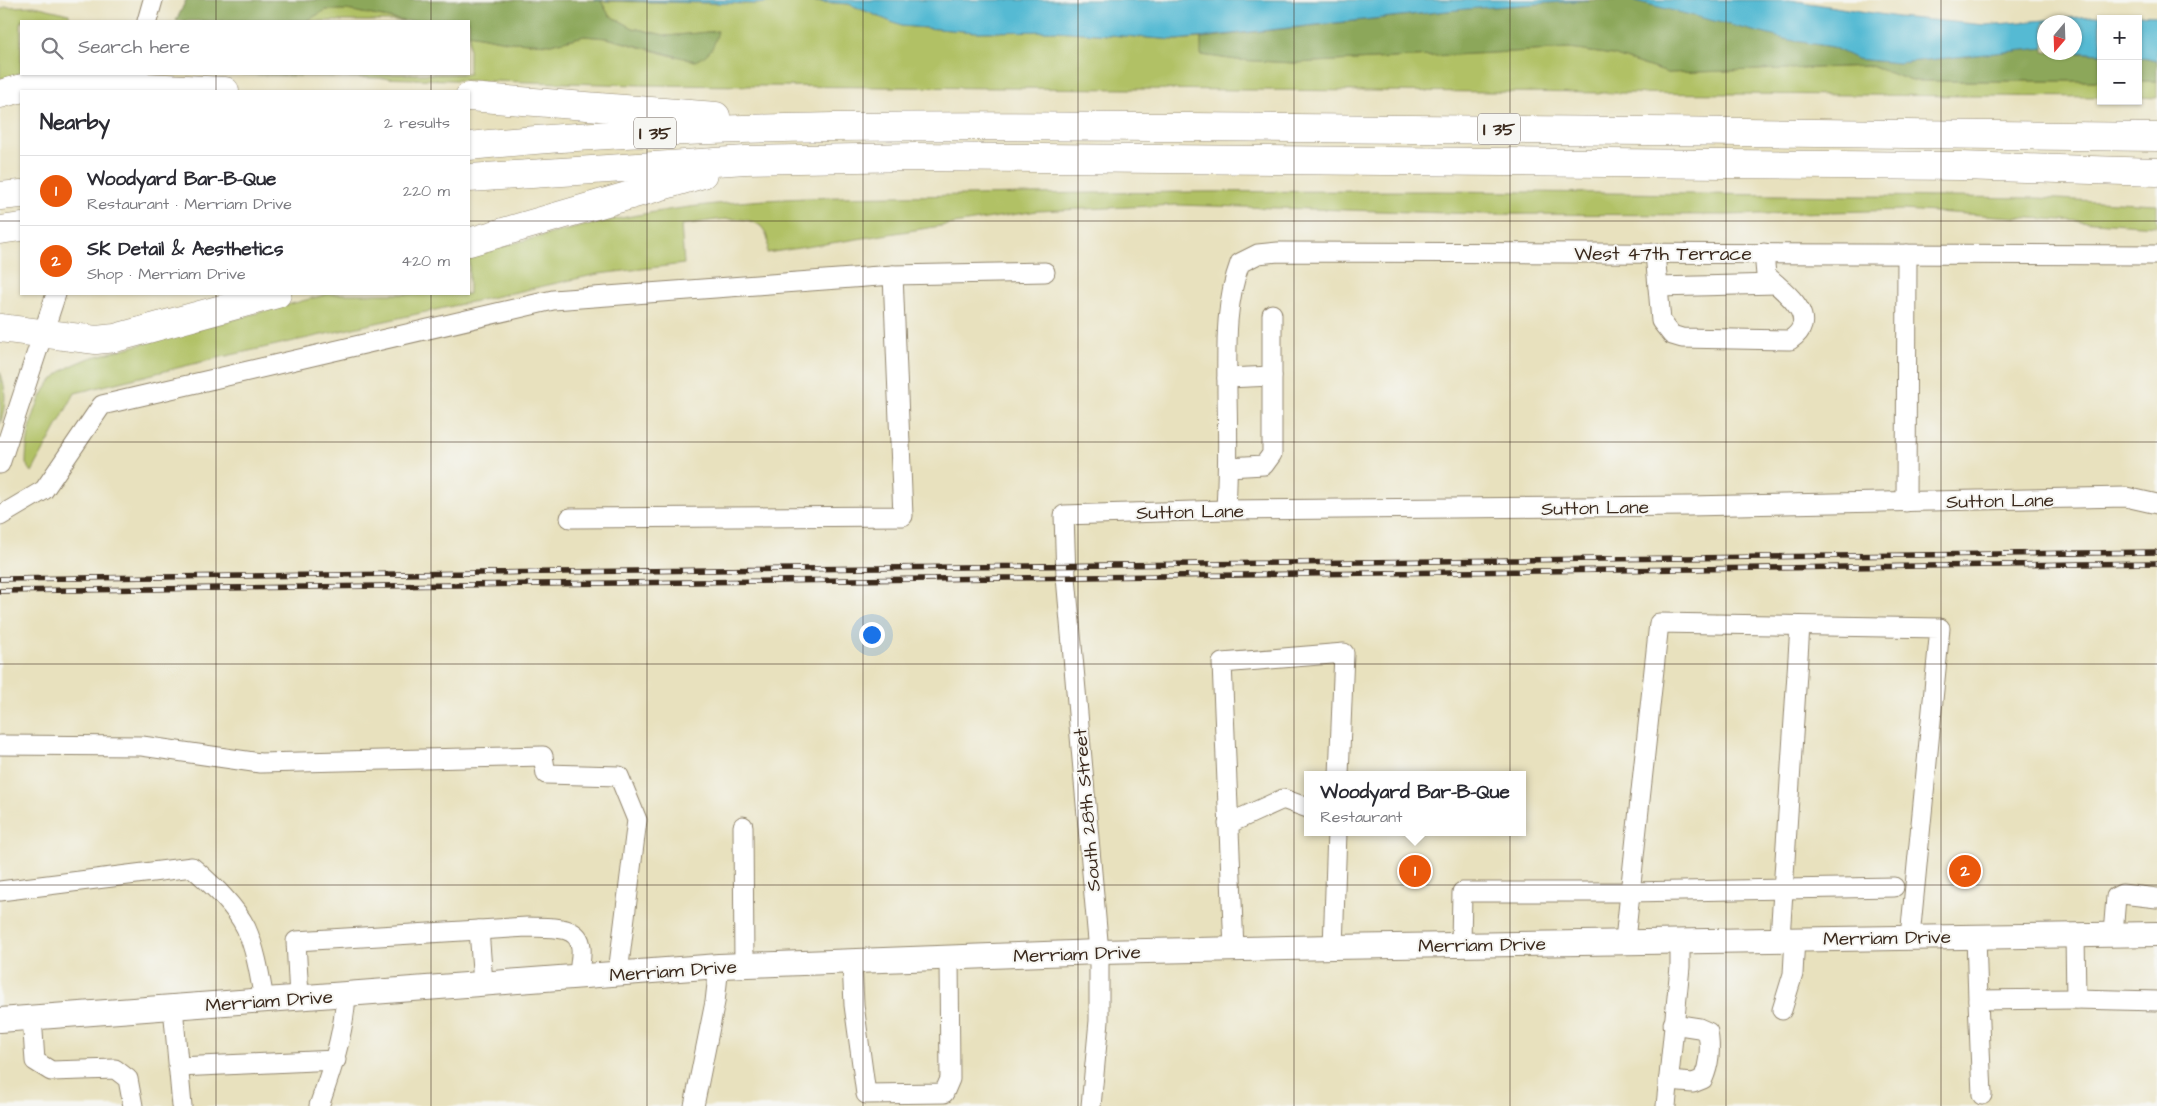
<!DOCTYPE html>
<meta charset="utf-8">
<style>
body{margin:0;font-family:"Architects Daughter",sans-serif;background:#f7f7f7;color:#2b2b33}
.controls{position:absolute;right:15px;top:15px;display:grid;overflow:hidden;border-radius:0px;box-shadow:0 1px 4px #0004}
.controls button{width:45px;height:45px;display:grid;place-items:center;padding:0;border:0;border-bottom:1px solid #e1e1e2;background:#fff;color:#2b2b33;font:25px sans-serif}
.compass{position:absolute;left:2037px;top:15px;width:45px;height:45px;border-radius:50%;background:#fff;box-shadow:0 1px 4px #0004;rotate:199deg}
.you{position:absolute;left:871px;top:634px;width:18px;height:18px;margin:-12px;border:4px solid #fff;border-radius:50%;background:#1a73e8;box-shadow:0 0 0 8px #1a73e833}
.badge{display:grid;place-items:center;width:32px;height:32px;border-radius:50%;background:#ea580c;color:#fff;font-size:16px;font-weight:700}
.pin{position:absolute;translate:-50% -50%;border:2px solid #fff;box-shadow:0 1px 5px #0006}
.popup{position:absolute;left:1304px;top:771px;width:222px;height:65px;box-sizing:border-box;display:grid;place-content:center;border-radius:0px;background:#fff;filter:drop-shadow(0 1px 4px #0005);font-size:16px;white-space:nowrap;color:#7c7c81}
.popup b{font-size:19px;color:#2b2b33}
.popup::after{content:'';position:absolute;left:50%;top:100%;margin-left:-10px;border:10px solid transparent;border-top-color:#fff}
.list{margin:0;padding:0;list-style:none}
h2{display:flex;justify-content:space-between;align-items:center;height:65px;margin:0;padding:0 20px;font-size:21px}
h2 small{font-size:16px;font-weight:400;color:#7c7c81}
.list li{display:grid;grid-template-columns:32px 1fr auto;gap:15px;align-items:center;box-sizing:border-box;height:70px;padding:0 20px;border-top:1px solid #e1e1e2}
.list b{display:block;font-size:19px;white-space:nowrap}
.list p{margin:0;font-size:16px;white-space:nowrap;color:#7c7c81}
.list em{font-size:16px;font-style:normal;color:#7c7c81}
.icon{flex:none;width:28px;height:28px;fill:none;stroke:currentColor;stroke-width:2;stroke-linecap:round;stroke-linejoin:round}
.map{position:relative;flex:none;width:2157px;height:1106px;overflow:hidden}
.search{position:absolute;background:#fff;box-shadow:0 1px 4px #0004;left:20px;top:20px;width:450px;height:55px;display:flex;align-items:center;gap:12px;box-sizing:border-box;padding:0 18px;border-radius:0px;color:#7c7c81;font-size:19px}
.panel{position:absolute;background:#fff;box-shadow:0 1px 4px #0004;left:20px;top:90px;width:450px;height:205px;border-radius:0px}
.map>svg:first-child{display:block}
.green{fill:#b1c165;stroke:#767642}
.forest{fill:#8ca75a;stroke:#64683c}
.water{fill:#55bad3;stroke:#487278}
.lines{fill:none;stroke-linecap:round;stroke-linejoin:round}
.minor-casing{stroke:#92866e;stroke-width:21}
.major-casing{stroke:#92866e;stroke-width:26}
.highway-casing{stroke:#92866e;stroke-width:29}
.minor{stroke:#fff;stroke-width:19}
.major{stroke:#fff;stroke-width:24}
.highway{stroke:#fff;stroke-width:28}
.rail-casing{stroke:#3b2a1e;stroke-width:5.5}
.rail{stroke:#f6f6f2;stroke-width:4;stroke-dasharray:11;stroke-linecap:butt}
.grid{fill:none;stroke:#3b2a1e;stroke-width:1;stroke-opacity:0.55}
.labels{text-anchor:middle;stroke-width:4;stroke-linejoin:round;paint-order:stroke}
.shield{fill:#f6f6f2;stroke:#73675e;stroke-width:1}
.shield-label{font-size:18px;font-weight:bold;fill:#3b2a1e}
.street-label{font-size:19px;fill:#3b2a1e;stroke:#f6f6f2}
</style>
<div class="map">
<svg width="2157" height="1106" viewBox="0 0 2157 1106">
<rect width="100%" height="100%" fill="#f6f6f2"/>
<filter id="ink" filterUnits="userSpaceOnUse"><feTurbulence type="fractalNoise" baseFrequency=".02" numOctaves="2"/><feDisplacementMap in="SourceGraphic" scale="10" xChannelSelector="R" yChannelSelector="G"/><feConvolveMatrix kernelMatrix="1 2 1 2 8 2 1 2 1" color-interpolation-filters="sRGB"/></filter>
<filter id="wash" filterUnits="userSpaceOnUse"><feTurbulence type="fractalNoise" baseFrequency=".0096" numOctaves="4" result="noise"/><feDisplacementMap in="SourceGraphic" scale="20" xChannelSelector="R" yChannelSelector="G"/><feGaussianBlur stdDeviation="1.12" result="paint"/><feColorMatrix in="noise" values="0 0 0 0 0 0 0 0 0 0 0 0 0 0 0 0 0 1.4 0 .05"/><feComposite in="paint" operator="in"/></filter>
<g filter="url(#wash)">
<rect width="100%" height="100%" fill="#e8e1be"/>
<g class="green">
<path d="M 783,0 L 849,4 L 901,26 L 976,32 L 1057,31 L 1176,40 L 1201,38 L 1202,55 L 1237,60 L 1295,63 L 1570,49 L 1613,55 L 1668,73 L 1871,66 L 1912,81 L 2101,81 L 2101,97 L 641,85 L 226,74 L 469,74 L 469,34 L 511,42 L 551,44 L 584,36 L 607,38 L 676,57 L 718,31 L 668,36 L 633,28 L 609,15 L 601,1 L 757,4 Z"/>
<path d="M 35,6 L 69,14 L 69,21 L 21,21 L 21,73 L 0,79 L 0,10 L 5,7 Z"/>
<path d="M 326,10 L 347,10 L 404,21 L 306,21 Z"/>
<path d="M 2138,81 L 2157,81 L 2157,98 L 2138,97 Z"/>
<path d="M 1437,191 L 2037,198 L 2157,204 L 2157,226 L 1903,210 L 1725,215 L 1481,214 L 1176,205 L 1037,211 L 767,253 C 767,249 769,242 767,237 C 760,207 704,223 681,225 L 684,264 L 598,274 L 222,357 L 75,393 L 32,472 L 26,464 C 26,436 35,396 56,376 C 66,367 78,363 90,358 L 328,294 L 469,294 L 469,255 C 530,239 592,222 655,212 C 758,195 863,197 967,195 C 1124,192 1281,191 1437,191 Z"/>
<path d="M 0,372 C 7,388 6,407 0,424 Z"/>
</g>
<g class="forest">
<path d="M 186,0 L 594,0 L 601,1 L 609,15 L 633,28 L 668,36 L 718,31 C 714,47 711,54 695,61 L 607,38 L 584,36 L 551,44 L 511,42 L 469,34 L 469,21 L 404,21 L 347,10 L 326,10 L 306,21 L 176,21 Z"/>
<path d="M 1589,0 L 1631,0 L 1645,3 L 1789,40 L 1832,47 L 1858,59 L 1898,63 L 2044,48 L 2044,52 L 2101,54 L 2101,81 L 1912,81 L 1871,66 L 1668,73 L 1613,55 L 1570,49 L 1295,63 L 1237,60 L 1201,55 L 1201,38 L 1466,9 Z"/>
<path d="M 2138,57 L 2157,61 L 2157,81 L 2138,81 Z"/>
</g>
<g class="water">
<path d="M 595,0 L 783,0 L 757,4 Z"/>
<path d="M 798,0 L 1589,0 L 1466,9 L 1176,40 L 1057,31 L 976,32 L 901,26 L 849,4 Z"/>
<path d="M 1631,0 L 1790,0 L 1898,17 L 1986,25 L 2116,14 L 2157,16 L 2157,61 L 2138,57 L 2138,19 L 2101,19 L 2101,54 L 2075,52 L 2074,22 L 2044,22 L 2044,48 L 1898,63 L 1857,59 L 1832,47 L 1789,40 Z"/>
</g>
</g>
<g filter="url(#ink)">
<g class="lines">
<g class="minor-casing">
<g id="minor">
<path d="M 147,21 L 153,0"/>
<path d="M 1655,253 L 1661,321 L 1672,335 L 1682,338 L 1790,340 C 1823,318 1783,291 1766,275 L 1764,253"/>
<path d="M 893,275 L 1045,272"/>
<path d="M 1658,287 L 1776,284"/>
<path d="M 1227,378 L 1272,376"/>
<path d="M 0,464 L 56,294"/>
<path d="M 1228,467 L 1264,465 L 1272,454 L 1272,314"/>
<path d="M 1906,502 L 1907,254"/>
<path d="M 1226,510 C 1228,472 1228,434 1227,395 C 1227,351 1224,306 1240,263 L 1258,254 L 1278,252 L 2157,255"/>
<path d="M 0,516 L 44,490 L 102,405 L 553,300 L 893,275 L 903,516 L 570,518"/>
<path d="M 0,745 L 142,746 L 260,763 L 543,756 L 546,774 L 619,776 L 637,820 L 618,973"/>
<path d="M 1228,824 L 1283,799 L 1308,808"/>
<path d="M 743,826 L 744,965"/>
<path d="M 0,891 L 192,867 C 212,885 234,904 246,928 C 256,950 260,977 264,1000"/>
<path d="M 479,930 L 483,983"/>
<path d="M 2113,934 L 2116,897 L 2122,894 L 2157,898"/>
<path d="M 2075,935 L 2076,999 L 2157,1001"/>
<path d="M 1976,936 L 1978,1000 L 2076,999"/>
<path d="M 1780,938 L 1800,626"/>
<path d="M 1625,940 L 1659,623 L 1940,628 L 1910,937"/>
<path d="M 1461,944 L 1462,892 L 1630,892 L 1894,887"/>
<path d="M 1333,947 L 1337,832"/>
<path d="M 1234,949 L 1222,663 L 1344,653 L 1339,775"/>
<path d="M 852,961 L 854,1005 L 866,1094 L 944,1093 L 950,1079 L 949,957"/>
<path d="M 299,997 L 296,941 L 527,927 C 544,928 580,923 581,948 C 582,957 579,967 579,976"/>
<path d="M 1978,1000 L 1982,1095"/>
<path d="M 173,1007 L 182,1106"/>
<path d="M 1782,1010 L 1793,974 L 1795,938"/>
<path d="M 32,1017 L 35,1061 L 51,1071 L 115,1069 L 128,1079 L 133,1106"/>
<path d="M 178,1067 L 336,1060"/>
<path d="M 1668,1081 L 1693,1083 L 1703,1079 C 1710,1063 1711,1049 1708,1032 L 1699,1028 L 1673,1024"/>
<path d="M 319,1106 C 332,1069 344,1034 346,994"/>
<path d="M 694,1106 L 715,1002 L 719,966"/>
<path d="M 1091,1106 L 1099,1021 L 1099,952 L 1066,577 L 1064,515 L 1226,510 L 1689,506 L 2126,497 L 2157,504"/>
<path d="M 1666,1106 L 1680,967 L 1680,940"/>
</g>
</g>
<g class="major-casing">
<path id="major" d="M 0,1020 L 719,966 L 1099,952 L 1333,947 L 2157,934"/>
</g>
<g class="highway-casing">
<g id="highway">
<path d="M 0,94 L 49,81 L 83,77 L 126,86 L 225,91"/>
<path d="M 469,97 L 716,116"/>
<path d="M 469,146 C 708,122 949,126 1190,127 C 1512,129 1835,133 2157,137"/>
<path d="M 469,178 L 746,160 L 916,157 L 1960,166 L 2157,172"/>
<path d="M 0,196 L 21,194"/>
<path d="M 0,230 L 21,227"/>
<path d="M 469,242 L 703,174"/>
<path d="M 0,328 L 96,340 L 115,338 L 277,294"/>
</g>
</g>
<use href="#minor" class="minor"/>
<use href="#major" class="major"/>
<use href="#highway" class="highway"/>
<g class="rail-casing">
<g id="rail">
<path d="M 0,579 L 2157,552"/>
<path d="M 0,591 L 2157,563"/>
</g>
</g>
<use href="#rail" class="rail"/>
</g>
</g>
<path class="grid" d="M 216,0 L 216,21M 431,0 L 431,21M 647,0 L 647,1106M 863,0 L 863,1106M 1078,0 L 1078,1106M 1294,0 L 1294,1106M 1510,0 L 1510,1106M 1726,0 L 1726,1106M 1941,0 L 1941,1106M 216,74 L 216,91M 431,74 L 431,91M 0,221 L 21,221M 469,221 L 2157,221M 216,294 L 216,1106M 431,294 L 431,1106M 0,442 L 2157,442M 0,664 L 2157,664M 0,885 L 2157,885"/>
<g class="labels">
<g class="shield">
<rect x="1478" y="113.5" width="42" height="31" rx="4"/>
<rect x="634" y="117.5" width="42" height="31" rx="4"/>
</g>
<g class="shield-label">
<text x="1499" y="135">I 35</text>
<text x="655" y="139">I 35</text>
</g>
<g class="street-label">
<text x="1663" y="260">West 47th Terrace</text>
<text transform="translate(2000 500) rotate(-1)" y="7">Sutton Lane</text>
<text transform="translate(1595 507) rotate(-1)" y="7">Sutton Lane</text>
<text transform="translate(1190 511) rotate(-1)" y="7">Sutton Lane</text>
<text transform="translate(1086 810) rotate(-95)" y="7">South 28th Street</text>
<text transform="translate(1887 937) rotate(-1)" y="7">Merriam Drive</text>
<text transform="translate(1482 944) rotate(-1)" y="7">Merriam Drive</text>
<text transform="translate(1077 953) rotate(-2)" y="7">Merriam Drive</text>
<text transform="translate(673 970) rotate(-4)" y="7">Merriam Drive</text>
<text transform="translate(269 1000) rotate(-4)" y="7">Merriam Drive</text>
</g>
</g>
</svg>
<div class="controls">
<button>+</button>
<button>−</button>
</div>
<svg class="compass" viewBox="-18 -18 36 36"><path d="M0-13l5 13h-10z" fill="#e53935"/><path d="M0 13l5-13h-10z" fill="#7c7c81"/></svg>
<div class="you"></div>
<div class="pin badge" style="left:1415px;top:871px">1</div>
<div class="popup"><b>Woodyard Bar-B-Que</b>Restaurant</div>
<div class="pin badge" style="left:1965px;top:871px">2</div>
<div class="search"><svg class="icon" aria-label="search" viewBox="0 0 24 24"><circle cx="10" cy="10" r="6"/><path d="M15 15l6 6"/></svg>Search here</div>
<section class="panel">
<h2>Nearby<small>2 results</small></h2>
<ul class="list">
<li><span class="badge">1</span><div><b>Woodyard Bar-B-Que</b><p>Restaurant · Merriam Drive</p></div><em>220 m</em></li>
<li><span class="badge">2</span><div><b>SK Detail &amp; Aesthetics</b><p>Shop · Merriam Drive</p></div><em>420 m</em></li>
</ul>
</section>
</div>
